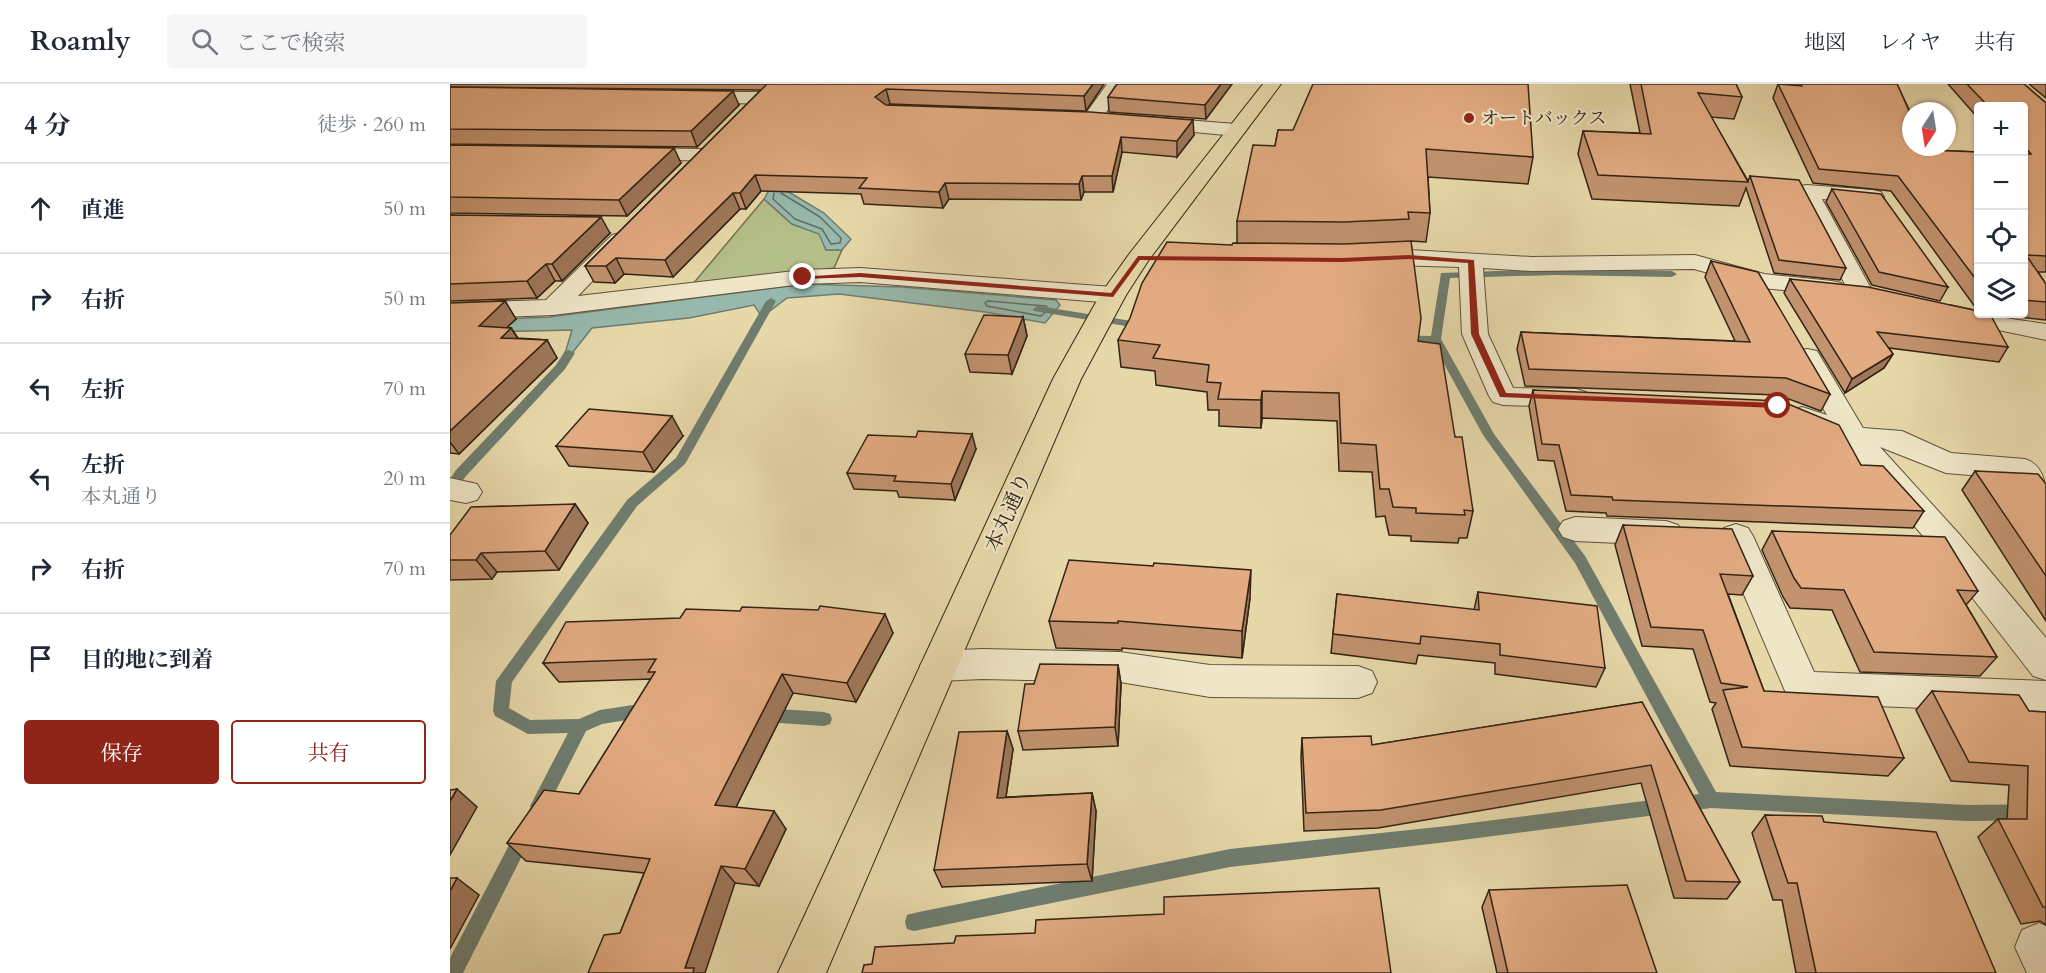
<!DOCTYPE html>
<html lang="ja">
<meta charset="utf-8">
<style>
body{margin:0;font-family:Cardo,"Noto Serif JP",serif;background:#f6f6f7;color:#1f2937}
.controls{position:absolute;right:18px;top:18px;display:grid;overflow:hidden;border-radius:6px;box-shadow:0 2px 4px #0004}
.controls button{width:54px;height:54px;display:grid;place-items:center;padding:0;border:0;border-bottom:2px solid #e0e1e3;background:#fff;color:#1f2937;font:30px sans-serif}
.compass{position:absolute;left:1452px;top:18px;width:54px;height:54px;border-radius:50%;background:#fff;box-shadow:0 2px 4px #0004;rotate:192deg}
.stop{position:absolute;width:18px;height:18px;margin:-14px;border:4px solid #8f2418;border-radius:50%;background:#fff}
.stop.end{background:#8f2418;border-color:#fff;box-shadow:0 2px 6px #0008}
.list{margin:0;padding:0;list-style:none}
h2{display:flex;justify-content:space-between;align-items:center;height:78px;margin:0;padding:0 24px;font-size:26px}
h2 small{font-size:20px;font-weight:400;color:#747a83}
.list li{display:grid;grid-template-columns:39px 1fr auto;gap:18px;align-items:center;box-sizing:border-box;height:90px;padding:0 24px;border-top:2px solid #e0e1e3}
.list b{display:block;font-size:22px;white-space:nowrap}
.list p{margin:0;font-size:20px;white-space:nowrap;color:#747a83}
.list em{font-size:20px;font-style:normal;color:#747a83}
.actions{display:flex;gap:12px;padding:18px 24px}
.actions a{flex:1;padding:14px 0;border:2px solid #8f2418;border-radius:6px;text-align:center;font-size:21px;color:#8f2418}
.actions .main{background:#8f2418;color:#fff}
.icon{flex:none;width:33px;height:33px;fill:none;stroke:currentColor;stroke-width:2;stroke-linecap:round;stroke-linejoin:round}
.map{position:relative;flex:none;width:1596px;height:889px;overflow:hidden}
header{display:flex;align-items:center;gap:36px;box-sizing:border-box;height:84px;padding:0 30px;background:#fff;border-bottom:2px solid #e0e1e3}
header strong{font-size:28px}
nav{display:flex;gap:33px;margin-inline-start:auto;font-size:21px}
.search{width:420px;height:54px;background:#f6f6f7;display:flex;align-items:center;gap:15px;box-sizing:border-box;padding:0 21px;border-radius:6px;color:#747a83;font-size:22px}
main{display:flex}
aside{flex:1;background:#fff}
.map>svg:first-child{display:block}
.green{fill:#b5bf89;stroke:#74724f;stroke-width:1.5}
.water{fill:#97b9ad;stroke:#6f7d70;stroke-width:1.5}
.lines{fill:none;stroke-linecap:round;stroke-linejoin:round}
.shore{stroke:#646e61;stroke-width:1.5}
.stream{fill:#6f7d70;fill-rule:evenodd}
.street-casing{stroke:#5f513a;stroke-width:2}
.primary-casing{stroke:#322415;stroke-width:2}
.street{fill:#efe6c8;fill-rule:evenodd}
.primary{fill:#e7d8aa;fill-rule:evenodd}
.wall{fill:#c39370;stroke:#322415;stroke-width:1.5}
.shaded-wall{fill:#9f785b;stroke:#322415;stroke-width:1.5}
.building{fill:#e3ab82;stroke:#322415;stroke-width:1.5}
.route{fill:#8f2418}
.poi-dot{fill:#8f2418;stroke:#efe6c8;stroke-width:2}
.labels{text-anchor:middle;stroke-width:4.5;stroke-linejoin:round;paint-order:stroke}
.far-poi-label{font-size:18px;fill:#322415;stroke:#efe6c8;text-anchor:start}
.street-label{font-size:21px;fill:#322415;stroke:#efe6c8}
</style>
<header>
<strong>Roamly</strong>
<div class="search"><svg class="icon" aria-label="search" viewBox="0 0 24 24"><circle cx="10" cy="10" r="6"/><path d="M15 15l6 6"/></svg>ここで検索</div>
<nav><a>地図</a><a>レイヤ</a><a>共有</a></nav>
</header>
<main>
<aside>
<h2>4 分<small>徒歩 · 260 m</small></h2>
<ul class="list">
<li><svg class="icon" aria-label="ahead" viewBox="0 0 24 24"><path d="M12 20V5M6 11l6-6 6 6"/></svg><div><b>直進</b></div><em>50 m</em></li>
<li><svg class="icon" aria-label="right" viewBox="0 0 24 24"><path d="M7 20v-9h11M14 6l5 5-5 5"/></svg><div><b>右折</b></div><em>50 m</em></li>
<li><svg class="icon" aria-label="left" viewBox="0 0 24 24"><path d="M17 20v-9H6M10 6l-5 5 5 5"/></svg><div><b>左折</b></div><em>70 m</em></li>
<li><svg class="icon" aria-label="left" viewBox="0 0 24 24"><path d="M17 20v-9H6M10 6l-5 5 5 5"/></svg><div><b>左折</b><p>本丸通り</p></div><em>20 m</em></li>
<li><svg class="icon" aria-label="right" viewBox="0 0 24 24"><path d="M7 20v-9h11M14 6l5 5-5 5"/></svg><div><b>右折</b></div><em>70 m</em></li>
<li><svg class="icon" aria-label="arrive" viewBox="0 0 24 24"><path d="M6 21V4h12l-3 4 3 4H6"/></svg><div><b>目的地に到着</b></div></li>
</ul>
<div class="actions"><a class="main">保存</a><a>共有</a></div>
</aside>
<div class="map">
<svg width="1596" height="889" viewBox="0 0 1596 889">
<rect width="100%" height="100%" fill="#e7d8aa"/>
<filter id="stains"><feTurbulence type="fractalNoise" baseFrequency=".00333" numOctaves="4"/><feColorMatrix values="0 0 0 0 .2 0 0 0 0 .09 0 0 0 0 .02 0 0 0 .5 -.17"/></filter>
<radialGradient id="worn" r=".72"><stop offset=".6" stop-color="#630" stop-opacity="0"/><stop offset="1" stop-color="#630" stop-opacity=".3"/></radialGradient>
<path class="green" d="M 314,115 L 342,140 L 370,150 L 376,166 L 392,166 L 384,184 L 242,201 Z"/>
<g class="water">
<path d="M 341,67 L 337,107 L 374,129 L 401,155 L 392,166 L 376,166 L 369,150 L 342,140 L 314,115 Z"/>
<path d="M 355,200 L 452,203 L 606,216 L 610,221 L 595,239 L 535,228 L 389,210 L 337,214 L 312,233 L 304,221 L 239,234 L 142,244 L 111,283 L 122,246 L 0,249 L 0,237 L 99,233 Z"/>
</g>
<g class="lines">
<g class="shore">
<path d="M 324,109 L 323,115 L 345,135 L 372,145 L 381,160 L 390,159 L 391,154 L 370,133 L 331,109"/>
<path d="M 538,217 L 596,222 L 599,225 L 591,232 L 537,222 L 535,219 Z"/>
</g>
<g class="stream">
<path d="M 1106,185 L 1222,187 L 1227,190 L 1222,193 L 1106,191 L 1000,194 L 991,255 L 1044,350 L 1135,472 L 1266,708 L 1518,721 L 1596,720 L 1596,736 L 1518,737 L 1261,724 L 997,758 L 780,783 L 464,847 L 457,845 L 455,838 L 457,831 L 464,829 L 780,765 L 997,742 L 1249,710 L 1125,479 L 1033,351 L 982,258 L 949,257 L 944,254 L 949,251 L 981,252 L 991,189 Z"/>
<path d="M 321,214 L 326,217 L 235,380 L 187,422 L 62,598 L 59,624 L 80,636 L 129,635 L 150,626 L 196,619 L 202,621 L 204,626 L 202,631 L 196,633 L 152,640 L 136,647 L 95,728 L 89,730 L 83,728 L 80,722 L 118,649 L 78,650 L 45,632 L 43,627 L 46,597 L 177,416 L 226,374 L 316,217 Z"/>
<path d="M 588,222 L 694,239 L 699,242 L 694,245 L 584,227 L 583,225 Z"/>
<path d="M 119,266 L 125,269 L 115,285 L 16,392 L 5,407 L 0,408 L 0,395 L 6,386 L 106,281 L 115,267 Z"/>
<path d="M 314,624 L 374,628 L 380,630 L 382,635 L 380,640 L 374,642 L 314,638 L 308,636 L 306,631 L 308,626 Z"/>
<path d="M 73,744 L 79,746 L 82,752 L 13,889 L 0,889 L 0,874 L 67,746 Z"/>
</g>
<g class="street-casing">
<g id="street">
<path d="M 657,0 L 675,0 L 649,39 L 635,39 L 632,35 Z"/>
<path d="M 240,8 L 310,8 L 319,14 L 310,20 L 234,17 L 231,13 Z"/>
<path d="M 698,33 L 786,40 L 796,46 L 786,52 L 691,43 L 688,39 L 691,35 Z"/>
<path d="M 183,64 L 253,65 L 260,67 L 263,71 L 260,75 L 253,77 L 176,74 L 173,70 L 176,66 Z"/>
<path d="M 1357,101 L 1423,106 L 1431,108 L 1434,113 L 1431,118 L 1423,120 L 1372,115 L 1423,208 L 1420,213 L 1411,215 L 1402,213 L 1399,208 L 1346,107 L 1349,102 Z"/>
<path d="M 170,149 L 178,151 L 182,156 L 128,212 L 353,186 L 410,184 L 663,203 L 672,206 L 676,211 L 672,216 L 663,219 L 410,198 L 353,200 L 103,231 L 0,235 L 0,219 L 96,216 L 162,151 Z"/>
<path d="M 959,166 L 1082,173 L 1245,171 L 1314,190 L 1382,197 L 1391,199 L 1394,204 L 1391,209 L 1382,211 L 1312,204 L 1244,185 L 1082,187 L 1033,184 L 1038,250 L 1063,304 L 1126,305 L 1136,308 L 1140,314 L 1136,320 L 1126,323 L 1053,321 L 1043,318 L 1039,312 L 1012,250 L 1009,183 L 910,180 L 906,175 L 910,170 Z"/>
<path d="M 1500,221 L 1528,227 L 1528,230 L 1596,240 L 1596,256 L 1491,234 L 1487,229 L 1491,224 Z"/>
<path d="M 1357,265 L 1367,267 L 1413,344 L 1452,347 L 1501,369 L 1575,375 C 1596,382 1596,403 1596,425 L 1585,422 L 1566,395 L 1496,389 L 1430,363 L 1510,451 L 1596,554 L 1596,596 L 1583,592 L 1486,467 L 1393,360 L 1342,338 L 1337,332 L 1342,326 L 1352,323 L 1377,331 L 1343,273 L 1347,267 Z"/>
<path d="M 0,394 L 27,400 L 32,408 L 27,416 L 16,419 L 0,416 Z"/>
<path d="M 1125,433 L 1216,437 L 1228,441 L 1233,449 L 1228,457 L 1216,461 L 1125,457 L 1113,453 L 1108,445 L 1113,437 Z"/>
<path d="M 1286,440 L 1298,444 L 1303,452 L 1364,588 L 1596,597 L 1596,629 L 1352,619 L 1338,614 L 1269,452 L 1274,444 Z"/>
<path d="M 532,565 L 670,568 L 760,581 L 908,582 L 922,587 L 927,598 L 922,609 L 908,614 L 760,613 L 670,598 L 532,595 L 489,597 L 476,593 L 470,582 L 476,571 L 489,567 Z"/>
<path d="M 1589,839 L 1596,842 L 1596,889 L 1577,889 L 1565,863 L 1572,846 Z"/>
</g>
</g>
<g class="primary-casing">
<path id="primary" d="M 813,0 L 831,0 L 698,177 L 676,211 L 631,295 L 376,889 L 328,889 L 603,295 L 650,211 L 680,169 Z"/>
</g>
<use href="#street" class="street"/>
<use href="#primary" class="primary"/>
</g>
<g class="wall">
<path d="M 0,0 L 654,0 L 636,27 L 440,20 L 438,21 L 744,51 L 727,73 L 672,68 L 663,108 L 634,108 L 631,116 L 499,115 L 493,124 L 414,120 L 411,110 L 311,107 L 296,125 L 290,125 L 223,193 L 174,190 L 165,199 L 144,198 L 135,182 L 311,6 L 0,3 Z"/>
<path d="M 667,0 L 782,0 L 756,35 L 659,28 L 658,13 Z"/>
<path d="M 1180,0 L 1286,0 L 1292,13 L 1284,35 L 1261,33 L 1298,97 L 1300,92 L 1396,184 L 1390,196 L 1324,189 L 1296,104 L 1289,122 L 1142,115 L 1128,70 L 1133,47 L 1190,49 Z"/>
<path d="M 1328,0 L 1341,1 L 1340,0 L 1447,0 L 1478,66 L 1528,68 L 1528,227 L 1441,107 L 1363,99 L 1323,14 Z"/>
<path d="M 1498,0 L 1574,0 L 1596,19 L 1596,188 L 1588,188 L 1596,200 L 1596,236 L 1543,230 L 1574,230 L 1574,22 L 1528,22 L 1528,34 Z"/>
<path d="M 1579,0 L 1596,0 L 1596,14 Z"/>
<path d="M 0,3 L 289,21 L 247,63 L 0,60 Z"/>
<path d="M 828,46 L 1083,73 L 1078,100 L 978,93 L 980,129 L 976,158 L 961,157 L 968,257 L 1005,353 L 1023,427 L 1017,454 L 1009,454 L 1008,459 L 961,457 L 961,452 L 939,451 L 935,432 L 926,433 L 922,388 L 889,387 L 887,337 L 812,334 L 811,344 L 769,342 L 769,326 L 758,326 L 757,308 L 706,301 L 705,287 L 671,283 L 668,256 L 782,161 L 787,159 L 787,137 L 825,62 Z"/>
<path d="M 0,61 L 231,79 L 177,132 L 0,129 Z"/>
<path d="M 1382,105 L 1498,203 L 1490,217 L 1422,201 L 1376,118 Z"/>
<path d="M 0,131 L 160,149 L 112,197 L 105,197 L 87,214 L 0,217 Z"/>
<path d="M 1261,177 L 1380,310 L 1371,327 L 1328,311 L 1075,302 L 1067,265 L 1071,248 L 1285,257 L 1255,193 Z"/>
<path d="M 1340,195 L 1558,263 L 1549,278 L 1439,264 L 1443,270 L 1434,284 L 1395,309 L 1334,209 Z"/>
<path d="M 55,217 L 66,235 L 57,243 L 61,244 L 68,254 L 97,256 L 107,274 L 9,370 L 0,369 L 0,220 Z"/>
<path d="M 573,233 L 577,252 L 562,290 L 520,288 L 515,270 Z"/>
<path d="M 1083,306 L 1411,381 L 1474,427 L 1463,444 L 1157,432 L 1156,429 L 1116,427 L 1104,377 L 1088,376 L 1079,322 Z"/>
<path d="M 233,352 L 204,388 L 119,382 L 106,362 Z"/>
<path d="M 526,365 L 505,416 L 449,413 L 447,407 L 404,405 L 397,389 Z"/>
<path d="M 1525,387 L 1596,400 L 1596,537 L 1512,406 Z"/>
<path d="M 125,420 L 138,439 L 109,486 L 47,488 L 42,495 L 0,496 L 0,451 Z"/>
<path d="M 1173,441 L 1303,492 L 1292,511 L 1278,510 L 1314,607 L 1454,674 L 1438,692 L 1280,682 L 1262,625 L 1266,619 L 1260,618 L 1243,565 L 1192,562 L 1165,461 Z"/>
<path d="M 1322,447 L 1528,507 L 1516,521 L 1547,573 L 1530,592 L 1410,588 L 1382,526 L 1340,524 L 1333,513 L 1312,466 Z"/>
<path d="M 1028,508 L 1155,584 L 1146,603 L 1045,590 L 1045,579 L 968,571 L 966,580 L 881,569 L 887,510 L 1024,526 Z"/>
<path d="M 800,514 L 792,574 L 672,564 L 672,566 L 606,564 L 599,537 Z"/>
<path d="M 443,549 L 406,618 L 343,609 L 286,723 L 336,745 L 309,802 L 285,799 L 170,849 L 194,789 L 76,777 L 57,759 L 129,710 L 201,595 L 109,598 L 93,579 Z"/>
<path d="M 668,581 L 671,600 L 668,662 L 573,666 L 568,647 L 584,600 Z"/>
<path d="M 1482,607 L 1579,627 L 1596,628 L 1596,841 L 1590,837 L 1571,840 L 1528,753 L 1548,735 L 1557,735 L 1559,701 L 1501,697 L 1466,626 Z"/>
<path d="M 1192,618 L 1290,798 L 1277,815 L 1224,814 L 1191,699 L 928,744 L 854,747 L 851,673 L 852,654 L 922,661 Z"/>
<path d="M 557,647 L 563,665 L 556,713 L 642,709 L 646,727 L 642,797 L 492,803 L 484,786 Z"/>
<path d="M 1315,731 L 1374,738 L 1546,889 L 1346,889 L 1332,816 L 1323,816 L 1302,749 Z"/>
<path d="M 1039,806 L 1207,889 L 1047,889 L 1032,823 Z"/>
</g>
<g class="shaded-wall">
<path d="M 643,0 L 654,0 L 636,27 L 634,12 Z"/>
<path d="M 771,0 L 782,0 L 756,35 L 755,21 Z"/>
<path d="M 436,5 L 440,20 L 429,27 L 425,13 Z"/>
<path d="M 283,7 L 289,21 L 247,63 L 241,47 Z"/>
<path d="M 743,36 L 744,51 L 727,73 L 727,57 Z"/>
<path d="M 671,53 L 672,68 L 663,108 L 662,92 Z"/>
<path d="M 224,64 L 231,79 L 177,132 L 169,116 Z"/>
<path d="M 305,91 L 311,107 L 296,125 L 290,109 Z"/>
<path d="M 632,92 L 634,108 L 631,116 L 629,100 Z"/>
<path d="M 495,99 L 499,115 L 493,124 L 489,108 Z"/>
<path d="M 283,109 L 290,125 L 223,193 L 215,176 Z"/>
<path d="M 151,133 L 160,149 L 112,197 L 102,180 Z"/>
<path d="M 166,174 L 174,190 L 165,199 L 156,182 Z"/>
<path d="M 96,180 L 105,197 L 87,214 L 77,197 Z"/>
<path d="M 55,217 L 66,235 L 40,259 L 29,242 Z"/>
<path d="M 573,233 L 577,252 L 562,290 L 558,271 Z"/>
<path d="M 61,244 L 72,261 L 51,254 Z"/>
<path d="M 97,256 L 107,274 L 9,370 L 0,358 L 0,347 Z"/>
<path d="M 1443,270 L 1434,284 L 1395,309 L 1402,295 Z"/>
<path d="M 812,307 L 812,334 L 811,344 L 811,316 Z"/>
<path d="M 222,332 L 233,352 L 204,388 L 193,368 Z"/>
<path d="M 522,350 L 526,365 L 505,416 L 501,400 Z"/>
<path d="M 125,420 L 138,439 L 109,486 L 95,467 Z"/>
<path d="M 31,469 L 47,488 L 42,495 L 26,476 Z"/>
<path d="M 801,486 L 800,514 L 792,574 L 792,547 Z"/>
<path d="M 435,530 L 443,549 L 406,618 L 397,599 Z"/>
<path d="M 668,581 L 671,600 L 668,662 L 665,643 Z"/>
<path d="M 332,590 L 343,609 L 278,739 L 265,721 Z"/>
<path d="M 557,647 L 563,665 L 553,732 L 547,714 Z"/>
<path d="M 7,705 L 27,723 L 0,771 L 0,717 Z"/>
<path d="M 642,709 L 646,727 L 642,797 L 637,780 Z"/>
<path d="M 324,727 L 336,745 L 309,802 L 295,785 Z"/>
<path d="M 271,782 L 285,799 L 255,889 L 240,889 L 235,884 Z"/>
<path d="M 7,794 L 29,811 L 0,865 L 0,807 Z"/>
</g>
<g class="building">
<path d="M 316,0 L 643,0 L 634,12 L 436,5 L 425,13 L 436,21 L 640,28 L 743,36 L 727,57 L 671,53 L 662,92 L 632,92 L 629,100 L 495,99 L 489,108 L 409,104 L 417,94 L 305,91 L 290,109 L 283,109 L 215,176 L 166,174 L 156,182 L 135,182 L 316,1 Z"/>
<path d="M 667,0 L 771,0 L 755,21 L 658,13 Z"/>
<path d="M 863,0 L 1078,0 L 1083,73 L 976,65 L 980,129 L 958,128 L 959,135 L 894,138 L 787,137 L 803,61 L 825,62 L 828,46 L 843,46 Z"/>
<path d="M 1191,0 L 1286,0 L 1292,13 L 1248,9 L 1298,98 L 1148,91 L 1133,47 L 1201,50 Z"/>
<path d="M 1328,0 L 1352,2 L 1351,0 L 1447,0 L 1461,31 L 1461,63 L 1476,63 L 1478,66 L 1528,68 L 1528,198 L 1448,92 L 1369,85 Z"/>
<path d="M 1517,0 L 1574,0 L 1596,19 L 1596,172 L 1576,171 L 1596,200 L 1596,218 L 1574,216 L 1574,70 L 1581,70 L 1574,62 L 1574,22 L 1538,22 Z"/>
<path d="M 0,3 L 283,7 L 241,47 L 0,45 Z"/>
<path d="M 0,61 L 224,64 L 169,116 L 0,113 Z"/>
<path d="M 1300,92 L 1349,96 L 1396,184 L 1329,176 Z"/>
<path d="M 1382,105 L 1431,110 L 1498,203 L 1429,188 Z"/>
<path d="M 0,131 L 151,133 L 102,180 L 96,180 L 77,197 L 0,200 Z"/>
<path d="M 961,157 L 971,234 L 968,257 L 990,260 L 1005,353 L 1012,353 L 1023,427 L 1014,426 L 1015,431 L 966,429 L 966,424 L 943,423 L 939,405 L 930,405 L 926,361 L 891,359 L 889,309 L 812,307 L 811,316 L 768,315 L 771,299 L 757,298 L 759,281 L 703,274 L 710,261 L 668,256 L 680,234 L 692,199 L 717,158 L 782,161 L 783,159 L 894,160 Z"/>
<path d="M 1261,177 L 1308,188 L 1380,310 L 1336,294 L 1079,285 L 1071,248 L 1300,258 Z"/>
<path d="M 1340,195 L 1418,203 L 1528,227 L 1528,230 L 1540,230 L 1558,263 L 1427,248 L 1443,270 L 1402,295 Z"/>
<path d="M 55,217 L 29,242 L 61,244 L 51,254 L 97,256 L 0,347 L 0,219 Z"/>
<path d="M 534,231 L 573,233 L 558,271 L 515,270 Z"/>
<path d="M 1083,306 L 1331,317 L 1389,341 L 1411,381 L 1433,382 L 1474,427 L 1163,416 L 1162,413 L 1121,411 L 1109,361 L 1092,360 Z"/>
<path d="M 139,325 L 222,332 L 193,368 L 106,362 Z"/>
<path d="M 468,347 L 522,350 L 501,400 L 444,397 L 446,392 L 397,389 L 418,351 L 466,353 Z"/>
<path d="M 1525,387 L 1588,390 L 1596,400 L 1596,492 Z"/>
<path d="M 125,420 L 95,467 L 31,469 L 26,476 L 0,476 L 0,451 L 21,423 Z"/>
<path d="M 1173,441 L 1282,445 L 1303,492 L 1270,490 L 1314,607 L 1428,613 L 1454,674 L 1292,663 L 1273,606 L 1298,603 L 1271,599 L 1253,546 L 1201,543 Z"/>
<path d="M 1322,447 L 1495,453 L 1528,507 L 1507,506 L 1547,573 L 1424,568 L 1394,506 L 1351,504 L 1344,494 Z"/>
<path d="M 619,476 L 703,482 L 704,479 L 801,486 L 792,547 L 668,537 L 668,539 L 599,537 Z"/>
<path d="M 1028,508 L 1147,522 L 1155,584 L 1050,571 L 1050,560 L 971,552 L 970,560 L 883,550 L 887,510 L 1029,526 Z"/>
<path d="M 370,522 L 435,530 L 397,599 L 332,590 L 265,721 L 324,727 L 295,785 L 271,782 L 235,884 L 244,884 L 243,889 L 138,889 L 154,851 L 170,849 L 200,775 L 57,759 L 94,706 L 129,710 L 205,588 L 198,588 L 206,575 L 93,579 L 116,538 L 230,534 L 236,525 L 290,527 L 292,523 L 368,526 Z"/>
<path d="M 590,580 L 668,581 L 665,643 L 568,647 L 575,600 L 584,600 Z"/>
<path d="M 1482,607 L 1569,611 L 1579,627 L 1596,628 L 1596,823 L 1593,823 L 1548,735 L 1577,735 L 1578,682 L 1519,678 Z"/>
<path d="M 1192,618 L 1290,798 L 1236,797 L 1201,681 L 931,726 L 856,729 L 852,654 L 921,652 L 922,661 Z"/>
<path d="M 557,647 L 547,714 L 642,709 L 637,780 L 484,786 L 509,648 Z"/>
<path d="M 7,705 L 0,717 L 0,706 Z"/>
<path d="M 1315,731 L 1372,732 L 1374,738 L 1486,748 L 1546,889 L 1366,889 L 1347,799 L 1338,799 Z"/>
<path d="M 0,794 L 7,794 L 0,807 Z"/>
<path d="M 1177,801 L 1207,889 L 1058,889 L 1039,806 Z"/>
<path d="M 929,804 L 941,889 L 412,889 L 414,881 L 422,880 L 425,863 L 504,859 L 506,852 L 585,849 L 586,836 L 714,830 L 714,813 Z"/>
</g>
<path class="route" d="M 959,171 L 1024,176 L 1029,250 L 1056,309 L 1328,319 L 1333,322 L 1328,324 L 1050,313 L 1021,250 L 1018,179 L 959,175 L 892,178 L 690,176 L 663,213 L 410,193 L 353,195 L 349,193 L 410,189 L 661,209 L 688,172 L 892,174 Z"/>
<circle class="poi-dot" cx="1019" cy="34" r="6"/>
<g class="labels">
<g class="far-poi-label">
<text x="1031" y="40">オートバックス</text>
</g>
<g class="street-label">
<text transform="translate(558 428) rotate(-66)" y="7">本丸通り</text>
</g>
</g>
<rect width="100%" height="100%" filter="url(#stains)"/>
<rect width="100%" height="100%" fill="url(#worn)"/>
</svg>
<div class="controls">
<button>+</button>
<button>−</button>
<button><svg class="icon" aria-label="locate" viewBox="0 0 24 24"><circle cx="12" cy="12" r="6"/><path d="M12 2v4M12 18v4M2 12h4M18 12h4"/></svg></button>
<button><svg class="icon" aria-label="layers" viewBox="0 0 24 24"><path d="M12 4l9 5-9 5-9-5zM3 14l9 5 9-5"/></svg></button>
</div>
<svg class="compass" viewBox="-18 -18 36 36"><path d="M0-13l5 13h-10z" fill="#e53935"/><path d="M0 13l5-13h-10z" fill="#747a83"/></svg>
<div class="stop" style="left:1328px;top:322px"></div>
<div class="stop end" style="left:353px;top:193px"></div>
</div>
</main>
